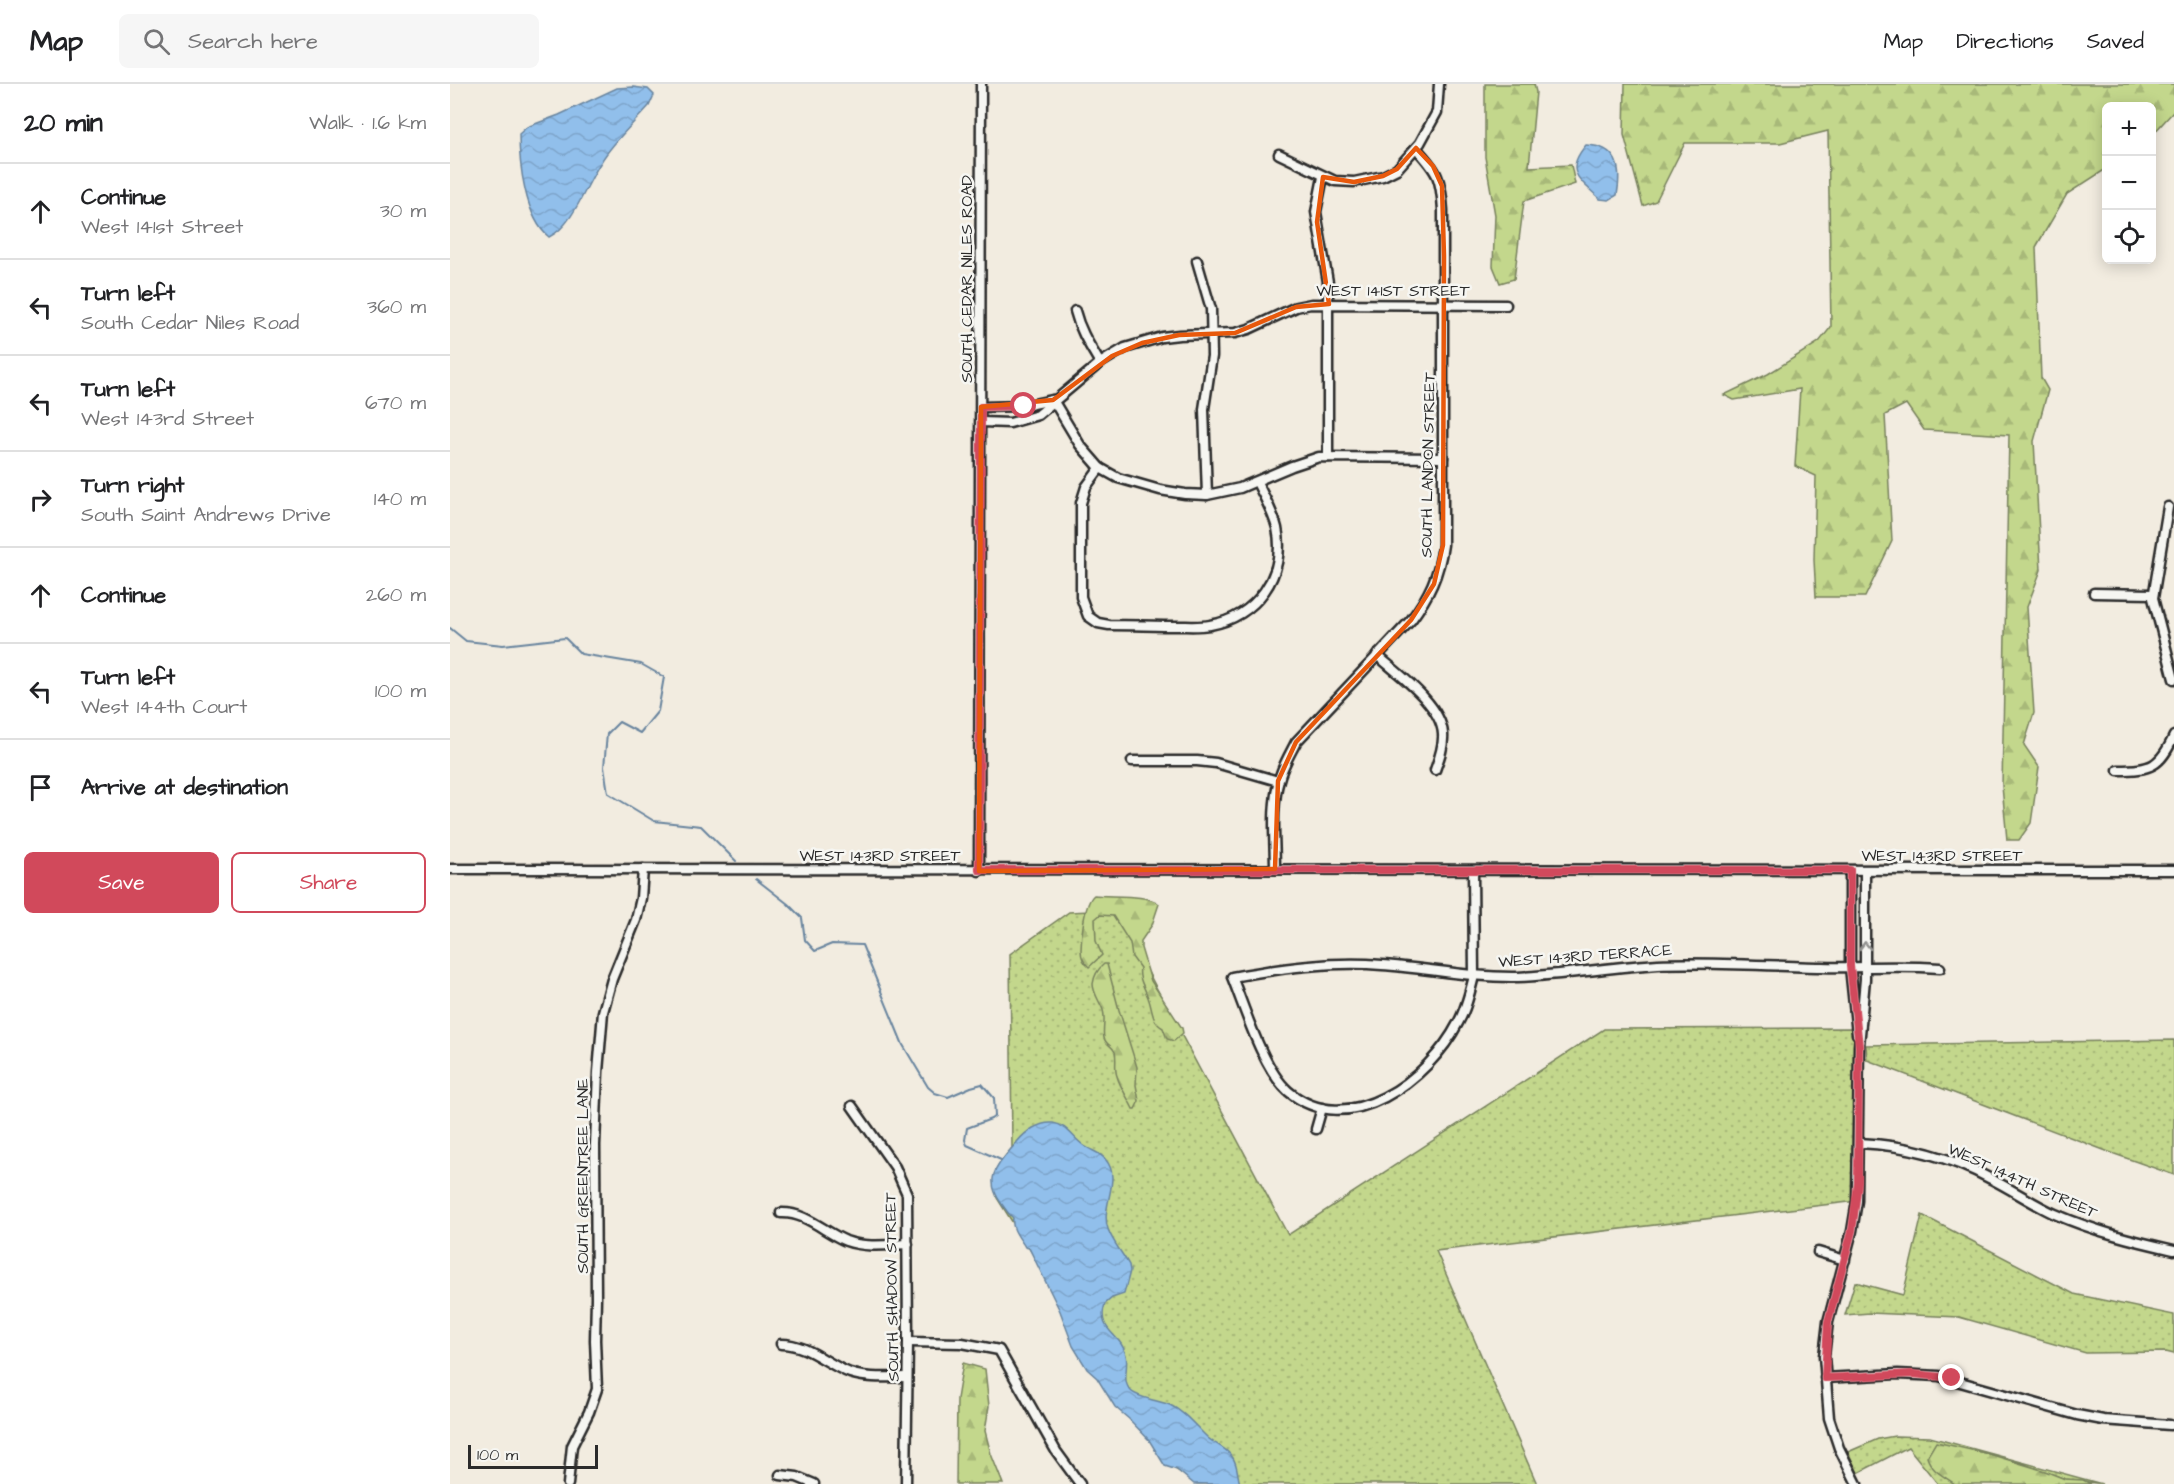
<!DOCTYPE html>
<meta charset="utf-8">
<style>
body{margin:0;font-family:"Architects Daughter",sans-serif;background:#f6f6f6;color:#202124}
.controls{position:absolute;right:18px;top:18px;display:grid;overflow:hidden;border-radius:9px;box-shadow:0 3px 15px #0003}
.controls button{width:54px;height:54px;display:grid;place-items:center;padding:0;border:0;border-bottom:2px solid #e0e0e0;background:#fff;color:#202124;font:30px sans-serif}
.scale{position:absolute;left:18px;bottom:15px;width:130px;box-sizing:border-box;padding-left:6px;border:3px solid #2b2b2b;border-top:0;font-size:16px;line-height:21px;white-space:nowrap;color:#2b2b2b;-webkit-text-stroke:4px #f6f6f2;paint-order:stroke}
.stop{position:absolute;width:18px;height:18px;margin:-14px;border:4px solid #d1495b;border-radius:50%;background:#fff}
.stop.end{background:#d1495b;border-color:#fff;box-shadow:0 2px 6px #0008}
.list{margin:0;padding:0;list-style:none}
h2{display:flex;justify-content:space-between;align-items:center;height:78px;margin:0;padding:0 24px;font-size:26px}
h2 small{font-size:20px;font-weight:400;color:#757577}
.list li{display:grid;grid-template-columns:39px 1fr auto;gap:18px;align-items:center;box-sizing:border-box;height:96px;padding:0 24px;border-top:2px solid #e0e0e0}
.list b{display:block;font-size:22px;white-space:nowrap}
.list p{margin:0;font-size:20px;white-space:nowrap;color:#757577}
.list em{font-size:20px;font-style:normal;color:#757577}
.actions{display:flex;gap:12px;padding:18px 24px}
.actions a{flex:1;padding:14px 0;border:2px solid #d1495b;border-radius:9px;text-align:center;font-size:21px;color:#d1495b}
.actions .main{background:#d1495b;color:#fff}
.icon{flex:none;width:33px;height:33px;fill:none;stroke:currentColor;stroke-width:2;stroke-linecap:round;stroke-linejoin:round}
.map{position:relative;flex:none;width:1724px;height:1400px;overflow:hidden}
header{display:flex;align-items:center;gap:36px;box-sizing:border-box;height:84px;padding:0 30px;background:#fff;border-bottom:2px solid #e0e0e0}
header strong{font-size:28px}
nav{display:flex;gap:33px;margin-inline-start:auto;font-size:21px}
.search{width:420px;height:54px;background:#f6f6f6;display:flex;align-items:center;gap:15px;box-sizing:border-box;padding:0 21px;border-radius:9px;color:#757577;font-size:22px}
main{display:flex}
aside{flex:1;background:#fff}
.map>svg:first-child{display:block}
.green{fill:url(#green-dots);stroke:#77815c;stroke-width:1.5}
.forest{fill:url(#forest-firs);stroke:#77815c;stroke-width:1.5}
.water{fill:url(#water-waves);stroke:#68849e;stroke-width:1.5}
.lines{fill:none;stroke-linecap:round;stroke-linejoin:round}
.stream{stroke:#68849e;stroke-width:2}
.minor-casing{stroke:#2b2b2b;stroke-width:13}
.minor{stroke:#f6f6f2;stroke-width:8}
.oneway{stroke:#90908e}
.route{stroke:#d1495b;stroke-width:8}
.marked{fill:none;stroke:#e8590c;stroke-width:4.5;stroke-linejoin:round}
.labels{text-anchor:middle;stroke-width:5;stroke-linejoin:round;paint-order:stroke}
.street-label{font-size:16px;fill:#2b2b2b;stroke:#f6f6f2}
</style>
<header>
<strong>Map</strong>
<div class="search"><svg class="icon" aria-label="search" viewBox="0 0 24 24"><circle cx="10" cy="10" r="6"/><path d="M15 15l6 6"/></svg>Search here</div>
<nav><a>Map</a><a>Directions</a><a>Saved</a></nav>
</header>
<main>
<aside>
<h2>20 min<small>Walk · 1.6 km</small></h2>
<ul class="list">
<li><svg class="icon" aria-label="ahead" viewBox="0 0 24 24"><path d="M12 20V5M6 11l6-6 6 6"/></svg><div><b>Continue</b><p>West 141st Street</p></div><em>30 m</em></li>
<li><svg class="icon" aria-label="left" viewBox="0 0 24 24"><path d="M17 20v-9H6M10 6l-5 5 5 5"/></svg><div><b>Turn left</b><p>South Cedar Niles Road</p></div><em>360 m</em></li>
<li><svg class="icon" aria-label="left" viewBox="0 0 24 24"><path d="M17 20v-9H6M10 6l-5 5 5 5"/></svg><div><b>Turn left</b><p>West 143rd Street</p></div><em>670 m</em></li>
<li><svg class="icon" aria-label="right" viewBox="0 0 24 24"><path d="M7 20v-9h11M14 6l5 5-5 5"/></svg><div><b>Turn right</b><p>South Saint Andrews Drive</p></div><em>140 m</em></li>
<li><svg class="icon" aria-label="ahead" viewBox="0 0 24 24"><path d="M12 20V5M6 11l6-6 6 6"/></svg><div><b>Continue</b></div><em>260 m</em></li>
<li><svg class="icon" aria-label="left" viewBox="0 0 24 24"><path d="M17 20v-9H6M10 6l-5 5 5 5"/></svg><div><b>Turn left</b><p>West 144th Court</p></div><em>100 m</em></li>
<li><svg class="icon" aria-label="arrive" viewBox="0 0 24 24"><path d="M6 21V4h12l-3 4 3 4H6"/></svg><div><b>Arrive at destination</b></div></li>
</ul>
<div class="actions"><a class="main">Save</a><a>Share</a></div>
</aside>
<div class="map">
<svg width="1724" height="1400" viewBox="0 0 1724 1400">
<defs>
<pattern id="green-dots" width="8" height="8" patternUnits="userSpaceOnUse" patternTransform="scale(1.5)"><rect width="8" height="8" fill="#c3d78c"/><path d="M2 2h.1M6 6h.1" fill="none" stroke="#a8b979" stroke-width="1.8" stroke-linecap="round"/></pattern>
<pattern id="forest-firs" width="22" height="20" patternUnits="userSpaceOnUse" patternTransform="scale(1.5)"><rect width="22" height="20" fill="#c3d78c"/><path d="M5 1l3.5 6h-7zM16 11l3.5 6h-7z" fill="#a8b979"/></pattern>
<pattern id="water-waves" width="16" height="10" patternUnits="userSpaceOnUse" patternTransform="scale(1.5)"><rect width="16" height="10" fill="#91bfeb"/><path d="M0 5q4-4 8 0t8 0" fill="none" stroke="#7da4ca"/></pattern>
</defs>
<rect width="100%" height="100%" fill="#f2ece0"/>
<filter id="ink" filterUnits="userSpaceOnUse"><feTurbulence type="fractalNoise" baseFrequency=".0167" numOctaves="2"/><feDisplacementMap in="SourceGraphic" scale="12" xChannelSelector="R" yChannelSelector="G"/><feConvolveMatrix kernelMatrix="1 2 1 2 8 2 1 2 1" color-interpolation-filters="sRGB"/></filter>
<g filter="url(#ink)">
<g class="green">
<path d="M 665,826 L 838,1151 L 1154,945 L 1406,944 L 1407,1117 L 986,1167 L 1087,1400 L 747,1400 L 715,1378 L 547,1114 C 541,1090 546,1082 562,1064 L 560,870 L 619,828 Z"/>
<path d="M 1724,956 L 1724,1091 L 1659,1068 L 1417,976 L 1416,961 Z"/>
<path d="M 1472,1131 L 1624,1210 L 1724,1231 L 1724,1270 L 1716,1268 L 1636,1269 L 1509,1233 L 1420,1229 L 1395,1231 L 1405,1198 L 1453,1211 Z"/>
<path d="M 1445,1352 L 1480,1353 L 1652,1400 L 1615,1395 L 1574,1380 L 1522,1367 L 1504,1398 L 1505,1400 L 1488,1400 L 1458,1363 L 1408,1389 L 1398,1368 L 1428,1355 Z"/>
</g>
<g class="forest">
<path d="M 1035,0 L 1084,0 L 1086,8 L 1079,83 L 1121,81 L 1125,100 L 1074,117 L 1064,195 L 1050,199 L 1043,182 L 1045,131 L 1035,73 Z"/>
<path d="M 1175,0 L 1724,0 L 1724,27 L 1702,51 L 1702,22 L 1656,22 L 1656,85 L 1617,110 L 1586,163 L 1591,294 L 1598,306 L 1584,357 L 1591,486 L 1577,523 L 1584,629 L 1574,661 L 1589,683 L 1581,739 L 1569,756 L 1557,756 L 1552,702 L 1559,351 L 1474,346 L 1456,320 L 1435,331 L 1442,457 L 1415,513 L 1366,513 L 1364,476 L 1366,392 L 1345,382 L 1350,305 L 1284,316 L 1274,311 L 1318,290 L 1369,258 L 1381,243 L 1378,47 L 1330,59 L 1235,59 L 1206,117 L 1193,122 L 1174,51 Z"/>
<path d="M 644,811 C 659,813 700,810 709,820 L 702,841 L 691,857 L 691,864 L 701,897 L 732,944 L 733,949 L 724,957 L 717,955 L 713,944 C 700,937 703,923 697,911 C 694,902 688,895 690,884 L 682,873 L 680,859 L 663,832 L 650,831 L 645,835 L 646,857 L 652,871 L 639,883 C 634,879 631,873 631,866 C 631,854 634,819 644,811 Z"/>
<path d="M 654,880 L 657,880 L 669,926 L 687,983 L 686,1001 L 689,1017 L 685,1025 L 683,1025 C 678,1014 670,1003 667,992 C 664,984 667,976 665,968 C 663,962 656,961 654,954 C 652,946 656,936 653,926 C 650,918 643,909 643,900 C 644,892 648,885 654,880 Z"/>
<path d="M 513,1279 L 535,1285 L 539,1322 L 535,1347 L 541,1370 L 553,1400 L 506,1400 L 507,1315 Z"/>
<path d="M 1486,1358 L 1539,1370 L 1595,1387 L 1615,1395 L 1633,1396 L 1641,1400 L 1505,1400 C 1493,1391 1482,1388 1477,1373 Z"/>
</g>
<g class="water">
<path d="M 183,3 L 198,5 L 204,11 L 199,22 C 183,40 163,58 151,78 C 136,100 124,141 99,153 C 75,134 69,79 69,50 L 77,43 L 109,31 L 167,4 Z"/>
<path d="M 1136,61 C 1168,62 1172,84 1167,111 L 1159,116 L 1150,115 C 1130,96 1113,88 1136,61 Z"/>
<path d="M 603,1039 C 617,1041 622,1053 633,1061 C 641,1067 650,1068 656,1076 C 672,1095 650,1123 658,1145 C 662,1157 673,1170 679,1181 L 680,1187 L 674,1210 L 662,1214 L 655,1220 C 646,1247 671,1249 676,1271 C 679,1283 671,1297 681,1307 C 688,1314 710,1317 720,1321 C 735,1328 746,1343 758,1354 C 766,1361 777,1364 783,1374 C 788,1382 787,1391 790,1400 L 744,1400 L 727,1386 L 715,1382 L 699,1356 L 679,1335 L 665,1323 L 647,1294 L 637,1285 L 623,1262 L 610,1227 L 579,1164 L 575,1163 C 569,1153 561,1145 563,1134 C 557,1129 555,1124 551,1119 C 532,1092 550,1079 567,1058 C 576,1047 589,1038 603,1039 Z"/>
</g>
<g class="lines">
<g class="stream">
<path d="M 0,544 L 16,557 L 53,561 L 115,554 L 131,570 L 191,580 L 214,593 L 208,627 L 190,649 L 169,638 L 157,650 L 154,683 L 158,709 L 204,737 L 251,742 L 286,777"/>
<path d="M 306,795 L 338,820 L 352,834 L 355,856 L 365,867 L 382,860 L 412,861 L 453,961 L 478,1003 L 485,1009 L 498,1013 L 521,1003 L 532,1000 L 544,1014 L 545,1032 L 541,1035 L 517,1044 L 515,1056 L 517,1061 L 551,1076"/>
</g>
<g class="minor-casing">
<g id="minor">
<path d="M 829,70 L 885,97 L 904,98 L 933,92 L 947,85 L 970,59 L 987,28 L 989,0"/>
<path d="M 873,93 L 866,128 L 878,198 L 878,373"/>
<path d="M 747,177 L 761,225 L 762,272 L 754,325 L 757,411"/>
<path d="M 625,227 C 630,247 640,262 650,279"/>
<path d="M 603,316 L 630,361 L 650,384 L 668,394 L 710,406 L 735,410 L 757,411 L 790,404 L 842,382 L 869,373 L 993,374"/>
<path d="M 531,323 L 574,322 L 602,316"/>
<path d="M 531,338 L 560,339 L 588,331 L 650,279 L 675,264 L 712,253 L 729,251 L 785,249 L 799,245 L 846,223 L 861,220 L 1056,221"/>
<path d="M 650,384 L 636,403 L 631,419 L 631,513 L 638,532 L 648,539 L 659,541 C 682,541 705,542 728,542 C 738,542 750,543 760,541 C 806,533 837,491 827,444 C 823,428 814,413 807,398"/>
<path d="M 1718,423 L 1703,514 L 1724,595"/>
<path d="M 1644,509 L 1703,510"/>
<path d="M 927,571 C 948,590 991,620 993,650 C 994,662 989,675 985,686"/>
<path d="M 682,677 L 747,677 L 766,679 L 828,697"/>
<path d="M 1668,686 C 1701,686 1710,683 1724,652"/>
<path d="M 0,785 L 1724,786"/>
<path d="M 825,785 C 825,756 821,724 829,696 C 832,683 840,670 846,658 L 961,536 C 979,512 989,491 993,461 L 993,126 C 991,94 988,88 966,64"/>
<path d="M 529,787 L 531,0"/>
<path d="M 1023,787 L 1024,892 C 1020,908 1016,925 1008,939 C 979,995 898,1058 838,1007 C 813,985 795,925 782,893 C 832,884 881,877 932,881 C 977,884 1021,894 1068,893 C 1115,891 1161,883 1208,880 C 1263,878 1318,882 1372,883 C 1412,884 1450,881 1490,884"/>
<path d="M 1400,787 L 1400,883 L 1407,950"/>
<path d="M 402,1022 L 445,1083 L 457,1110 L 458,1258 L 456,1400"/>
<path d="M 866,1045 L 872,1024"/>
<path d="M 1409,1059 C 1454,1061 1501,1073 1541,1095 C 1563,1106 1583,1120 1605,1130 C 1644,1147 1684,1157 1724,1166"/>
<path d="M 331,1129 C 356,1128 374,1148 396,1157 C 415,1164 438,1161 458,1160"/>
<path d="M 1368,1168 L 1395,1176"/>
<path d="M 458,1258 L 512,1259 L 549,1266 L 606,1367 L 630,1400"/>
<path d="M 331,1260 C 358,1260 376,1280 400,1289 C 418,1295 438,1293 457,1293"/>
<path d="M 1375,1294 L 1448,1290 L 1489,1292 L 1627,1331 L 1653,1336 L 1720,1341"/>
<path d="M 330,1391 L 347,1393 L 364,1400"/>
<path d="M 118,1400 L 122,1362 L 139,1328 L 147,1305 L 145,1256 L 146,1214 L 145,1061 L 148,988 L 153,928 L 162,895 L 186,836 L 191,814 L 193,785"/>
<path d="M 1407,1400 L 1389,1364 L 1379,1334 L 1374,1272 L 1378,1238 L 1402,1147 L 1407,1117 L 1409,962 L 1415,895 L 1415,787"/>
</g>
</g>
<use href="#minor" class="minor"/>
</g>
<defs><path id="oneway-chevron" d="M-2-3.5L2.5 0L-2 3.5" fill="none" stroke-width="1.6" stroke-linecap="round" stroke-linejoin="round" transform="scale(1.5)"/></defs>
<use class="oneway" href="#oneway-chevron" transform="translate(1415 862) rotate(-91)"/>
</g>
<g class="lines" filter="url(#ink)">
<path class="route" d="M 574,322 L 531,323 L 529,786 L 1400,786 L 1400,882 L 1409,962 L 1408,1099 L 1402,1147 L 1378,1238 L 1375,1294 L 1463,1290 L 1502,1294"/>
</g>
<path class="marked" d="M 966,64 L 983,82 L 992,102 L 994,172 L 993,461 L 984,500 L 961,536 L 846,658 L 828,697 L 825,785 L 529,787 L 531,323 L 603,316 L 662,272 L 692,259 L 729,251 L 785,249 L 846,223 L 879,220 L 867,138 L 873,93 L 904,98 L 933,92 L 947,85 Z"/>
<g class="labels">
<g class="street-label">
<text transform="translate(516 195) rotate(-90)" y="6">SOUTH CEDAR NILES ROAD</text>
<text x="943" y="212">WEST 141ST STREET</text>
<text transform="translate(977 381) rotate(-89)" y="6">SOUTH LANDON STREET</text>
<text x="430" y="777">WEST 143RD STREET</text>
<text x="1492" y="777">WEST 143RD STREET</text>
<text transform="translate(1135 871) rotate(-4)" y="6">WEST 143RD TERRACE</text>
<text transform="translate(132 1092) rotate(-90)" y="6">SOUTH GREENTREE LANE</text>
<text transform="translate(1573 1096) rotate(24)" y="6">WEST 144TH STREET</text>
<text transform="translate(441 1203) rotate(-91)" y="6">SOUTH SHADOW STREET</text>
</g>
</g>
</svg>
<div class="controls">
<button>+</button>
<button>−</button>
<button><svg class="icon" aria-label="locate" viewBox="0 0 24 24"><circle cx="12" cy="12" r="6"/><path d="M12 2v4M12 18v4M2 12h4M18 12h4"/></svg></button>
</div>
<div class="scale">100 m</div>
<div class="stop" style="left:574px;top:322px"></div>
<div class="stop end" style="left:1502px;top:1294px"></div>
</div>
</main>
